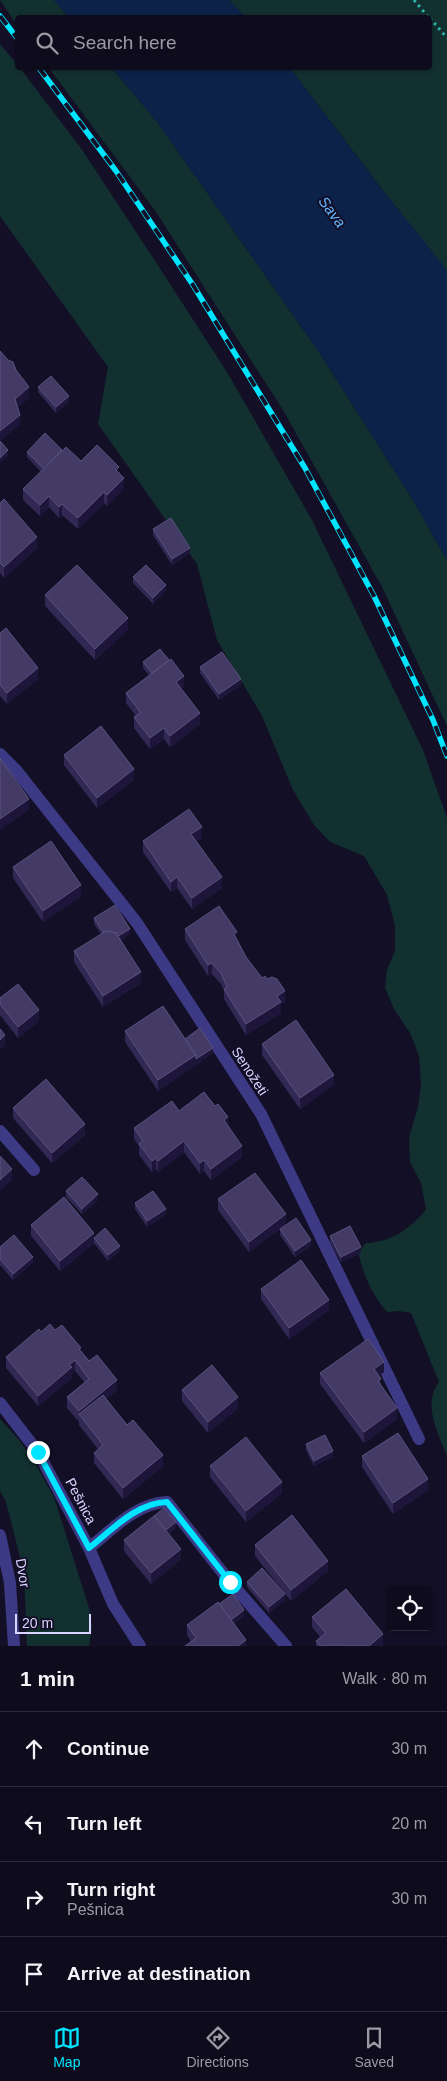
<!DOCTYPE html>
<meta charset="utf-8">
<style>
body{margin:0;font-family:Arial,sans-serif;background:#171425;color:#f1f3f6}
.controls{position:absolute;right:15px;bottom:15px;display:grid;overflow:hidden;border-radius:5px;box-shadow:0 1px 4px #0004}
.controls button{width:45px;height:45px;display:grid;place-items:center;padding:0;border:0;border-bottom:1px solid #2e2b3b;background:#0e0b1c;color:#f1f3f6;font:25px sans-serif}
.scale{position:absolute;left:15px;bottom:12px;width:76px;box-sizing:border-box;padding-left:5px;border:2px solid #d9d4ff;border-top:0;font-size:14px;line-height:18px;white-space:nowrap;color:#d9d4ff;-webkit-text-stroke:4px #130f26;paint-order:stroke}
.stop{position:absolute;width:15px;height:15px;margin:-11px;border:4px solid #00e5ff;border-radius:50%;background:#fff}
.stop.end{background:#00e5ff;border-color:#fff;box-shadow:0 1px 5px #0008}
.list{margin:0;padding:0;list-style:none}
h2{display:flex;justify-content:space-between;align-items:center;height:65px;margin:0;padding:0 20px;font-size:21px}
h2 small{font-size:16px;font-weight:400;color:#9b9ba3}
.list li{display:grid;grid-template-columns:32px 1fr auto;gap:15px;align-items:center;box-sizing:border-box;height:75px;padding:0 20px;border-top:1px solid #2e2b3b}
.list b{display:block;font-size:19px;white-space:nowrap}
.list p{margin:0;font-size:16px;white-space:nowrap;color:#9b9ba3}
.list em{font-size:16px;font-style:normal;color:#9b9ba3}
.icon{flex:none;width:28px;height:28px;fill:none;stroke:currentColor;stroke-width:2;stroke-linecap:round;stroke-linejoin:round}
.map{position:relative;flex:none;width:447px;height:1646px;overflow:hidden}
.search{position:absolute;background:#0e0b1c;box-shadow:0 1px 4px #0004;left:15px;right:15px;top:15px;height:55px;display:flex;align-items:center;gap:12px;box-sizing:border-box;padding:0 18px;border-radius:5px;color:#9b9ba3;font-size:19px}
.sheet{height:365px;background:#0e0b1c}
nav{display:flex;justify-content:space-around;align-items:center;box-sizing:border-box;height:70px;border-top:1px solid #2e2b3b;background:#0e0b1c;font-size:14px;color:#9b9ba3}
nav a{display:grid;justify-items:center;gap:2px}
nav .on{color:#00e5ff}
.map>svg:first-child{display:block}
.green{fill:#12302f}
.water{fill:#0c2248}
.lines{fill:none;stroke-linecap:round;stroke-linejoin:round}
.path{stroke:#2fb8b0;stroke-width:3;stroke-dasharray:2.5 4;stroke-linecap:butt}
.minor{stroke:#3d3a85;stroke-width:12}
.rail-casing{stroke:#00e5ff;stroke-width:5.5}
.rail{stroke:#130f26;stroke-width:4;stroke-dasharray:11;stroke-linecap:butt}
.wall{fill:#312854}
.shaded-wall{fill:#1d163a}
.building{fill:#433a66;stroke:#5a527e}
.route{stroke:#00e5ff;stroke-width:6}
.labels{text-anchor:middle;stroke-width:4;stroke-linejoin:round;paint-order:stroke}
.street-label{font-size:14px;fill:#d9d4ff;stroke:#130f26}
.water-label{font-size:15px;font-style:italic;fill:#62b6ff;stroke:#130f26}
</style>
<div class="map">
<svg width="447" height="1646" viewBox="0 0 447 1646">
<rect width="100%" height="100%" fill="#130f26"/>
<g class="green">
<path d="M 0,0 L 54,0 L 69,17 L 18,18 L 17,25 Z"/>
<path d="M 229,0 L 447,0 L 447,271 L 381,188 L 290,68 L 430,68 L 430,18 L 245,17 Z"/>
<path d="M 0,44 L 17,64 L 18,68 L 20,68 L 83,151 L 159,267 L 227,372 L 312,520 L 423,750 L 447,818 L 447,1456 C 438,1432 422,1405 439,1382 L 411,1313 L 399,1311 L 387,1312 C 372,1295 363,1274 358,1252 L 366,1243 C 391,1242 411,1229 426,1209 L 421,1183 L 410,1162 L 409,1137 L 418,1107 L 421,1085 L 419,1056 L 410,1033 L 394,1009 L 385,988 L 387,970 L 395,951 L 395,926 L 387,895 L 364,856 L 330,842 L 314,825 L 293,790 L 262,716 L 217,640 L 197,564 L 98,424 L 108,367 L 0,216 Z"/>
<path d="M 49,68 L 112,68 L 158,123 L 319,352 L 413,500 L 447,560 L 447,726 L 382,587 L 283,410 L 156,212 Z"/>
<path d="M 0,1419 L 19,1440 L 32,1458 L 54,1497 L 89,1608 L 92,1626 L 89,1646 L 27,1646 L 24,1573 L 6,1502 L 0,1491 Z"/>
</g>
<g class="water">
<path d="M 54,0 L 229,0 L 245,17 L 69,17 Z"/>
<path d="M 112,68 L 290,68 L 381,188 L 439,260 L 447,271 L 447,560 L 413,500 L 319,352 L 158,123 Z"/>
</g>
<g class="lines">
<g class="path">
<path d="M 414,0 L 429,18"/>
<path d="M 430,18 L 447,38"/>
</g>
<g class="minor">
<path d="M 0,754 L 16,770 L 137,923 L 261,1114 L 419,1439"/>
<path d="M 0,1131 L 34,1170"/>
<path d="M 0,1403 L 38,1452 L 89,1548 L 113,1604 L 140,1646"/>
<path d="M 0,1535 L 10,1583 L 14,1646"/>
<path d="M 89,1548 C 112,1530 136,1503 167,1502 L 230,1582 L 286,1646"/>
</g>
<g class="rail-casing">
<g id="rail">
<path d="M 0,16 L 18,39"/>
<path d="M 39,68 L 116,171 L 193,285 L 305,468 L 374,596 L 433,720 L 447,756"/>
</g>
</g>
<use href="#rail" class="rail"/>
</g>
<g class="wall">
<path d="M 38,387 L 69,402 L 56,413 L 38,392 Z"/>
<path d="M 62,450 L 81,461 L 119,472 L 124,488 L 107,506 L 104,503 L 78,529 L 62,515 L 59,518 L 49,507 L 40,516 L 23,500 L 23,489 L 41,472 L 27,457 L 27,452 Z"/>
<path d="M 0,503 L 37,548 L 4,578 L 0,573 Z"/>
<path d="M 153,529 L 190,553 L 172,565 L 153,535 Z"/>
<path d="M 133,577 L 166,590 L 153,604 L 133,583 Z"/>
<path d="M 45,595 L 128,629 L 95,660 L 45,606 Z"/>
<path d="M 0,633 L 38,679 L 7,704 L 0,696 Z"/>
<path d="M 143,662 L 184,687 L 181,689 L 200,724 L 170,747 L 164,739 L 150,749 L 134,728 L 134,717 L 136,716 L 126,703 L 126,693 L 149,675 L 143,668 Z"/>
<path d="M 200,667 L 241,685 L 219,700 L 200,673 Z"/>
<path d="M 64,755 L 134,780 L 97,808 L 64,765 Z"/>
<path d="M 202,838 L 196,841 L 222,888 L 192,909 L 177,888 L 171,892 L 143,852 L 143,841 Z"/>
<path d="M 13,867 L 81,896 L 43,922 L 13,878 Z"/>
<path d="M 94,918 L 130,934 L 121,940 L 141,983 L 103,1007 L 74,962 L 74,951 L 101,934 L 94,924 Z"/>
<path d="M 185,929 L 237,939 L 246,957 L 262,978 L 267,979 L 285,1002 L 281,1005 L 281,1013 L 246,1035 L 224,999 L 224,990 L 221,984 L 212,974 L 208,976 L 185,940 Z"/>
<path d="M 0,998 L 39,1021 L 18,1038 L 0,1015 Z"/>
<path d="M 125,1031 L 185,1039 L 213,1053 L 158,1091 L 125,1042 Z"/>
<path d="M 262,1044 L 334,1085 L 300,1109 L 262,1055 Z"/>
<path d="M 13,1108 L 85,1135 L 52,1163 L 13,1118 Z"/>
<path d="M 179,1111 L 228,1125 L 242,1157 L 211,1180 L 204,1171 L 200,1174 L 184,1152 L 158,1172 L 156,1169 L 152,1172 L 139,1155 L 139,1146 L 134,1139 L 134,1128 Z"/>
<path d="M 66,1191 L 98,1200 L 82,1214 L 66,1197 Z"/>
<path d="M 218,1199 L 286,1225 L 311,1246 L 295,1257 L 280,1235 L 280,1229 L 249,1252 L 218,1210 Z"/>
<path d="M 135,1203 L 166,1214 L 147,1227 L 135,1209 Z"/>
<path d="M 31,1225 L 94,1238 L 120,1251 L 108,1261 L 94,1243 L 60,1271 L 31,1236 Z"/>
<path d="M 330,1236 L 361,1253 L 341,1262 L 330,1242 Z"/>
<path d="M 0,1247 L 33,1262 L 13,1280 L 0,1265 Z"/>
<path d="M 261,1289 L 329,1310 L 289,1339 L 261,1299 Z"/>
<path d="M 55,1330 L 81,1352 L 117,1390 L 106,1399 L 127,1425 L 163,1466 L 123,1499 L 94,1463 L 94,1453 L 98,1449 L 79,1425 L 79,1422 L 67,1408 L 67,1397 L 85,1383 L 75,1371 L 72,1374 L 72,1378 L 38,1406 L 6,1368 L 6,1357 L 41,1332 Z"/>
<path d="M 384,1372 L 379,1376 L 381,1385 L 397,1419 L 364,1443 L 320,1384 L 320,1373 Z"/>
<path d="M 182,1390 L 238,1408 L 208,1433 L 182,1401 Z"/>
<path d="M 306,1444 L 333,1457 L 314,1466 L 306,1450 Z"/>
<path d="M 362,1456 L 428,1490 L 393,1514 L 362,1467 Z"/>
<path d="M 210,1466 L 282,1493 L 246,1522 L 210,1477 Z"/>
<path d="M 176,1528 L 169,1534 L 181,1559 L 151,1584 L 124,1551 L 124,1540 Z"/>
<path d="M 255,1545 L 328,1571 L 291,1601 L 255,1556 Z"/>
<path d="M 247,1582 L 285,1600 L 269,1613 L 247,1587 Z"/>
<path d="M 244,1616 L 234,1624 L 246,1646 L 191,1642 L 187,1635 L 187,1625 Z"/>
<path d="M 312,1617 L 383,1645 L 382,1646 L 316,1646 L 316,1641 L 320,1637 L 312,1627 Z"/>
</g>
<g class="shaded-wall">
<path d="M 29,387 L 29,398 L 15,410 L 15,399 Z"/>
<path d="M 69,396 L 69,402 L 56,413 L 56,407 Z"/>
<path d="M 20,415 L 20,425 L 0,441 L 0,431 Z"/>
<path d="M 8,450 L 8,456 L 0,463 L 0,458 Z"/>
<path d="M 124,478 L 124,488 L 107,506 L 107,495 Z"/>
<path d="M 104,492 L 104,503 L 78,529 L 78,518 Z"/>
<path d="M 49,496 L 49,507 L 40,516 L 40,505 Z"/>
<path d="M 62,504 L 62,515 L 59,518 L 59,507 Z"/>
<path d="M 37,537 L 37,548 L 4,578 L 4,567 Z"/>
<path d="M 190,548 L 190,553 L 172,565 L 172,559 Z"/>
<path d="M 166,585 L 166,590 L 153,604 L 153,598 Z"/>
<path d="M 128,618 L 128,629 L 95,660 L 95,649 Z"/>
<path d="M 38,668 L 38,679 L 7,704 L 7,693 Z"/>
<path d="M 184,676 L 184,687 L 176,693 L 176,682 Z"/>
<path d="M 241,679 L 241,685 L 219,700 L 219,694 Z"/>
<path d="M 200,713 L 200,724 L 170,747 L 170,736 Z"/>
<path d="M 164,728 L 164,739 L 150,749 L 150,738 Z"/>
<path d="M 134,769 L 134,780 L 97,808 L 97,798 Z"/>
<path d="M 29,799 L 29,810 L 0,830 L 0,819 Z"/>
<path d="M 202,827 L 202,838 L 191,845 L 191,834 Z"/>
<path d="M 177,877 L 177,888 L 171,892 L 171,882 Z"/>
<path d="M 222,877 L 222,888 L 192,909 L 192,898 Z"/>
<path d="M 81,885 L 81,896 L 43,922 L 43,911 Z"/>
<path d="M 130,929 L 130,934 L 116,943 L 116,938 Z"/>
<path d="M 212,963 L 212,974 L 208,976 L 208,965 Z"/>
<path d="M 141,972 L 141,983 L 103,1007 L 103,996 Z"/>
<path d="M 285,991 L 285,1002 L 281,1005 L 281,1013 L 246,1035 L 246,1024 L 277,996 Z"/>
<path d="M 39,1010 L 39,1021 L 18,1038 L 18,1027 Z"/>
<path d="M 5,1035 L 5,1046 L 0,1050 L 0,1040 Z"/>
<path d="M 213,1048 L 213,1053 L 158,1091 L 158,1080 L 196,1055 Z"/>
<path d="M 334,1075 L 334,1085 L 300,1109 L 300,1098 Z"/>
<path d="M 228,1117 L 228,1128 L 224,1120 Z"/>
<path d="M 85,1124 L 85,1135 L 52,1163 L 52,1153 Z"/>
<path d="M 184,1141 L 184,1152 L 158,1172 L 158,1161 Z"/>
<path d="M 242,1146 L 242,1157 L 211,1180 L 211,1169 Z"/>
<path d="M 156,1158 L 156,1169 L 152,1172 L 152,1161 Z"/>
<path d="M 204,1160 L 204,1171 L 200,1174 L 200,1163 Z"/>
<path d="M 12,1169 L 12,1180 L 0,1191 L 0,1180 Z"/>
<path d="M 98,1194 L 98,1200 L 82,1214 L 82,1209 Z"/>
<path d="M 166,1209 L 166,1214 L 147,1227 L 147,1221 Z"/>
<path d="M 286,1214 L 286,1225 L 249,1252 L 249,1242 Z"/>
<path d="M 94,1233 L 94,1243 L 60,1271 L 60,1261 Z"/>
<path d="M 311,1240 L 311,1246 L 295,1257 L 295,1251 Z"/>
<path d="M 120,1246 L 120,1251 L 108,1261 L 108,1255 Z"/>
<path d="M 361,1247 L 361,1253 L 341,1262 L 341,1257 Z"/>
<path d="M 33,1257 L 33,1262 L 13,1280 L 13,1274 Z"/>
<path d="M 329,1300 L 329,1310 L 289,1339 L 289,1328 Z"/>
<path d="M 75,1360 L 75,1371 L 72,1374 L 72,1378 L 38,1406 L 38,1396 L 69,1365 Z"/>
<path d="M 384,1362 L 384,1372 L 374,1380 L 374,1369 Z"/>
<path d="M 117,1380 L 117,1390 L 83,1419 L 79,1414 L 79,1422 L 79,1411 Z"/>
<path d="M 238,1397 L 238,1408 L 208,1433 L 208,1422 Z"/>
<path d="M 397,1408 L 397,1419 L 364,1443 L 364,1432 Z"/>
<path d="M 333,1451 L 333,1457 L 314,1466 L 314,1461 Z"/>
<path d="M 163,1455 L 163,1466 L 123,1499 L 123,1488 Z"/>
<path d="M 428,1479 L 428,1490 L 393,1514 L 393,1503 Z"/>
<path d="M 282,1482 L 282,1493 L 246,1522 L 246,1511 Z"/>
<path d="M 176,1522 L 176,1528 L 163,1538 L 163,1532 Z"/>
<path d="M 181,1549 L 181,1559 L 151,1584 L 151,1573 Z"/>
<path d="M 328,1561 L 328,1571 L 291,1601 L 291,1590 Z"/>
<path d="M 285,1594 L 285,1600 L 269,1613 L 269,1607 Z"/>
<path d="M 244,1610 L 244,1616 L 229,1627 L 229,1622 Z"/>
<path d="M 383,1634 L 383,1645 L 382,1646 L 369,1646 Z"/>
<path d="M 246,1640 L 246,1646 L 238,1646 Z"/>
</g>
<g class="building">
<path d="M 0,351 L 8,360 L 13,362 L 16,370 L 29,387 L 15,399 L 20,415 L 0,431 Z"/>
<path d="M 51,376 L 69,396 L 56,407 L 38,387 Z"/>
<path d="M 45,433 L 62,450 L 44,469 L 27,452 Z"/>
<path d="M 0,441 L 8,450 L 0,458 Z"/>
<path d="M 97,445 L 119,467 L 116,470 L 124,478 L 107,495 L 104,492 L 78,518 L 62,504 L 59,507 L 49,496 L 40,505 L 23,489 L 66,447 L 81,461 Z"/>
<path d="M 4,499 L 37,537 L 4,567 L 0,563 L 0,503 Z"/>
<path d="M 171,518 L 190,548 L 172,559 L 153,529 Z"/>
<path d="M 77,565 L 128,618 L 95,649 L 45,595 Z"/>
<path d="M 146,565 L 166,585 L 153,598 L 133,577 Z"/>
<path d="M 6,628 L 38,668 L 7,693 L 0,685 L 0,633 Z"/>
<path d="M 160,649 L 169,660 L 152,673 L 143,662 Z"/>
<path d="M 222,652 L 241,679 L 219,694 L 200,667 Z"/>
<path d="M 171,659 L 184,676 L 176,682 L 200,713 L 170,736 L 164,728 L 150,738 L 134,717 L 141,713 L 126,693 Z"/>
<path d="M 101,726 L 134,769 L 97,798 L 64,755 Z"/>
<path d="M 0,758 L 29,799 L 0,819 Z"/>
<path d="M 189,809 L 202,827 L 191,834 L 222,877 L 192,898 L 177,877 L 171,882 L 143,841 Z"/>
<path d="M 51,841 L 81,885 L 43,911 L 13,867 Z"/>
<path d="M 115,905 L 130,929 L 118,936 L 116,933 L 106,931 L 103,932 L 94,918 Z"/>
<path d="M 219,906 L 237,932 L 234,934 L 246,957 L 262,978 L 265,976 L 267,979 L 272,977 L 277,979 L 285,991 L 277,996 L 281,1002 L 246,1024 L 224,989 L 227,987 L 221,973 L 212,963 L 208,965 L 185,929 Z"/>
<path d="M 106,931 L 116,933 L 141,972 L 103,996 L 74,951 Z"/>
<path d="M 18,984 L 39,1010 L 18,1027 L 0,1004 L 0,998 Z"/>
<path d="M 163,1006 L 196,1055 L 158,1080 L 125,1031 Z"/>
<path d="M 296,1020 L 334,1075 L 300,1098 L 262,1044 Z"/>
<path d="M 200,1028 L 213,1048 L 196,1059 L 196,1055 L 185,1039 Z"/>
<path d="M 0,1029 L 5,1035 L 0,1040 Z"/>
<path d="M 46,1079 L 85,1124 L 52,1153 L 13,1108 Z"/>
<path d="M 204,1092 L 215,1106 L 218,1104 L 228,1117 L 224,1120 L 242,1146 L 211,1169 L 204,1160 L 200,1163 L 184,1141 L 158,1161 L 156,1158 L 152,1161 L 139,1144 L 143,1141 L 134,1128 L 172,1101 L 179,1111 Z"/>
<path d="M 0,1156 L 12,1169 L 0,1180 Z"/>
<path d="M 255,1173 L 286,1214 L 249,1242 L 218,1199 Z"/>
<path d="M 82,1177 L 98,1194 L 82,1209 L 66,1191 Z"/>
<path d="M 153,1191 L 166,1209 L 147,1221 L 135,1203 Z"/>
<path d="M 64,1197 L 94,1233 L 60,1261 L 31,1225 Z"/>
<path d="M 296,1218 L 311,1240 L 295,1251 L 280,1229 Z"/>
<path d="M 350,1226 L 361,1247 L 341,1257 L 330,1236 Z"/>
<path d="M 105,1228 L 120,1246 L 108,1255 L 94,1238 Z"/>
<path d="M 14,1235 L 33,1257 L 13,1274 L 0,1259 L 0,1247 Z"/>
<path d="M 301,1260 L 329,1300 L 289,1328 L 261,1289 Z"/>
<path d="M 50,1324 L 55,1330 L 62,1325 L 81,1348 L 79,1349 L 89,1361 L 97,1355 L 117,1380 L 79,1411 L 67,1397 L 89,1379 L 75,1360 L 69,1365 L 72,1367 L 38,1396 L 6,1357 L 39,1329 L 41,1332 Z"/>
<path d="M 368,1339 L 384,1362 L 374,1369 L 381,1379 L 378,1381 L 397,1408 L 364,1432 L 320,1373 Z"/>
<path d="M 212,1365 L 238,1397 L 208,1422 L 182,1390 Z"/>
<path d="M 103,1395 L 127,1425 L 133,1420 L 163,1455 L 123,1488 L 94,1453 L 103,1445 L 79,1414 Z"/>
<path d="M 398,1433 L 428,1479 L 393,1503 L 362,1456 Z"/>
<path d="M 325,1435 L 333,1451 L 314,1461 L 306,1444 Z"/>
<path d="M 246,1437 L 282,1482 L 246,1511 L 210,1466 Z"/>
<path d="M 164,1508 L 176,1522 L 166,1530 L 154,1516 Z"/>
<path d="M 292,1515 L 328,1561 L 291,1590 L 255,1545 Z"/>
<path d="M 154,1516 L 181,1549 L 151,1573 L 124,1540 Z"/>
<path d="M 262,1568 L 285,1594 L 269,1607 L 247,1582 Z"/>
<path d="M 346,1589 L 383,1634 L 369,1646 L 338,1646 L 336,1644 L 334,1646 L 320,1646 L 316,1641 L 326,1633 L 312,1617 Z"/>
<path d="M 233,1594 L 244,1610 L 231,1620 L 219,1604 Z"/>
<path d="M 218,1602 L 246,1640 L 238,1646 L 185,1646 L 196,1638 L 187,1625 Z"/>
</g>
<g class="lines">
<path class="route" d="M 38,1452 L 89,1548 C 112,1530 136,1503 167,1502 L 230,1582"/>
</g>
<g class="labels">
<g class="street-label">
<text transform="translate(250 1071) rotate(57)" y="5">Senožeti</text>
<text transform="translate(81 1501) rotate(62)" y="5">Pešnica</text>
<text transform="translate(23 1573) rotate(81)" y="5">Dvor</text>
</g>
<g class="water-label">
<text transform="translate(332 212) rotate(53)" y="5">Sava</text>
</g>
</g>
</svg>
<div class="controls">
<button><svg class="icon" aria-label="locate" viewBox="0 0 24 24"><circle cx="12" cy="12" r="6"/><path d="M12 2v4M12 18v4M2 12h4M18 12h4"/></svg></button>
</div>
<div class="scale">20 m</div>
<div class="stop" style="left:230px;top:1582px"></div>
<div class="stop end" style="left:38px;top:1452px"></div>
<div class="search"><svg class="icon" aria-label="search" viewBox="0 0 24 24"><circle cx="10" cy="10" r="6"/><path d="M15 15l6 6"/></svg>Search here</div>
</div>
<section class="sheet">
<h2>1 min<small>Walk · 80 m</small></h2>
<ul class="list">
<li><svg class="icon" aria-label="ahead" viewBox="0 0 24 24"><path d="M12 20V5M6 11l6-6 6 6"/></svg><div><b>Continue</b></div><em>30 m</em></li>
<li><svg class="icon" aria-label="left" viewBox="0 0 24 24"><path d="M17 20v-9H6M10 6l-5 5 5 5"/></svg><div><b>Turn left</b></div><em>20 m</em></li>
<li><svg class="icon" aria-label="right" viewBox="0 0 24 24"><path d="M7 20v-9h11M14 6l5 5-5 5"/></svg><div><b>Turn right</b><p>Pešnica</p></div><em>30 m</em></li>
<li><svg class="icon" aria-label="arrive" viewBox="0 0 24 24"><path d="M6 21V4h12l-3 4 3 4H6"/></svg><div><b>Arrive at destination</b></div></li>
</ul>
</section>
<nav>
<a class="on"><svg class="icon" aria-label="map" viewBox="0 0 24 24"><path d="M3 6l6-2 6 2 6-2v14l-6 2-6-2-6 2zM9 4v14M15 6v14"/></svg>Map</a>
<a><svg class="icon" aria-label="directions" viewBox="0 0 24 24"><path d="M12 3l9 9-9 9-9-9zM9 14v-3h6M13 9l2 2-2 2"/></svg>Directions</a>
<a><svg class="icon" aria-label="saved" viewBox="0 0 24 24"><path d="M7 4h10v16l-5-4-5 4z"/></svg>Saved</a>
</nav>
